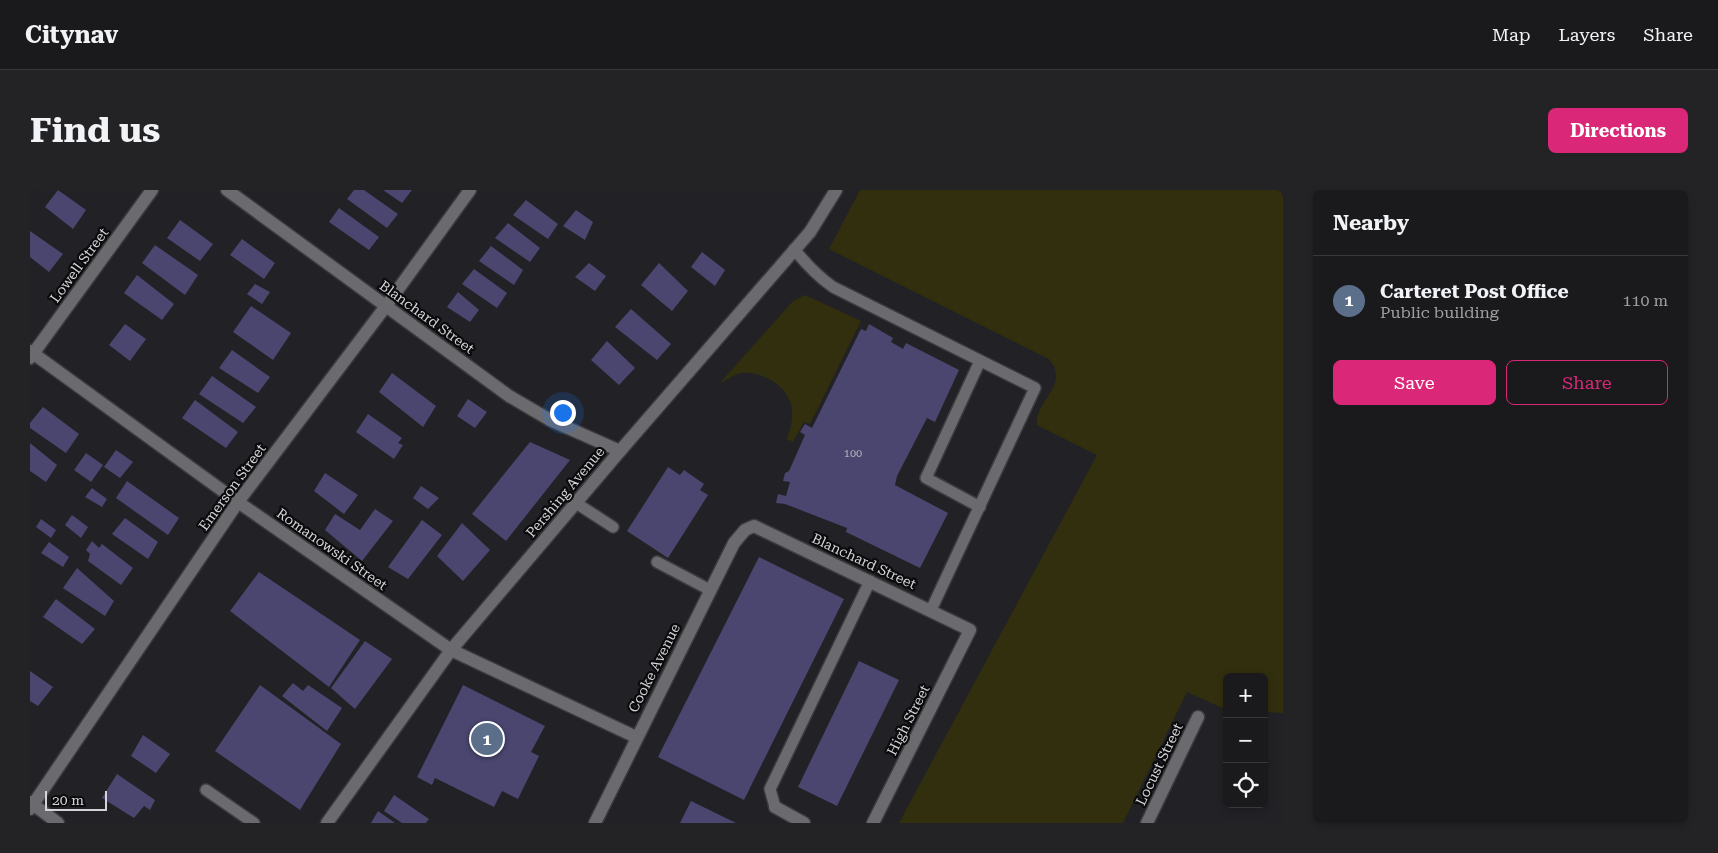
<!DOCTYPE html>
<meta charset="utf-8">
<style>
body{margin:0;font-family:"Roboto Serif",serif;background:#232225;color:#f1f3f6}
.controls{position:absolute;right:15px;bottom:15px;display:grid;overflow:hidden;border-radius:8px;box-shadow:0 2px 8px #0003}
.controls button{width:45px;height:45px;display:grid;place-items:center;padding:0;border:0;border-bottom:1px solid #38383b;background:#1a191c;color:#f1f3f6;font:25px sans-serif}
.scale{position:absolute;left:15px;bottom:12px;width:62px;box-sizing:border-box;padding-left:5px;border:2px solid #d4d4d6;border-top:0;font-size:14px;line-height:18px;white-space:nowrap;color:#d4d4d6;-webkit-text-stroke:4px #0b0b0d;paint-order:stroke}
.you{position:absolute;left:532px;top:222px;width:18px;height:18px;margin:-12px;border:4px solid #fff;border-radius:50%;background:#1a73e8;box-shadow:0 0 0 8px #1a73e833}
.badge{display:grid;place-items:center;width:32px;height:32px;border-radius:50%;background:#db2777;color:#fff;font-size:16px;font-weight:700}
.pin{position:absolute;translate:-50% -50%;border:2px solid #fff;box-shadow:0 1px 5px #0006}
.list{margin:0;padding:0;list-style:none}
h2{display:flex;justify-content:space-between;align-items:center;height:65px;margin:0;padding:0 20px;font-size:21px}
h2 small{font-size:16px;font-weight:400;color:#9fa0a3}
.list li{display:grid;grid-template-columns:32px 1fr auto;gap:15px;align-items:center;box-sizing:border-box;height:90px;padding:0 20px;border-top:1px solid #38383b}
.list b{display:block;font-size:19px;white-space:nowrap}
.list p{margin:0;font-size:16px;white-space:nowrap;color:#9fa0a3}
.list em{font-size:16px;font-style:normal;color:#9fa0a3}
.actions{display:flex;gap:10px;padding:15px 20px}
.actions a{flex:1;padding:11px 0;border:1px solid #db2777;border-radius:8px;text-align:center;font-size:18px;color:#db2777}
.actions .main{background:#db2777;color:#fff}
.icon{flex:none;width:28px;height:28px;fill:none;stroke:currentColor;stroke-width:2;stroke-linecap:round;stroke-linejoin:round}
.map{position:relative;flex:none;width:1253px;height:633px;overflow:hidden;border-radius:8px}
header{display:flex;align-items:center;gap:30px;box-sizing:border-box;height:70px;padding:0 25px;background:#1a191c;border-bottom:1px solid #38383b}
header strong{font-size:24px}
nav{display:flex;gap:28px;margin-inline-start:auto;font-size:18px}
.intro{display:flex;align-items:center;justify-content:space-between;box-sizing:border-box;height:120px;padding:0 30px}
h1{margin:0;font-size:35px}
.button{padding:12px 22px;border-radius:8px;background:#db2777;color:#fff;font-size:18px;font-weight:700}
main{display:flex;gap:30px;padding:0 30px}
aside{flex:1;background:#1a191c;border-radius:8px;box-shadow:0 2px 8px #0003}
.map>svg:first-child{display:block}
.green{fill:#322f0f}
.building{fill:#4a466f}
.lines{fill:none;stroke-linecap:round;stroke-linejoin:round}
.service-casing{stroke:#3b3b3e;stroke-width:14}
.minor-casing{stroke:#3b3b3e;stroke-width:15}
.service{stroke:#6b6b6f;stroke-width:11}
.minor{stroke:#6b6b6f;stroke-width:12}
.labels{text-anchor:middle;stroke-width:4.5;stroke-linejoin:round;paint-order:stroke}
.number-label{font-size:11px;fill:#b2b0bc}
.street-label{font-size:14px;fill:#d4d4d6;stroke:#0b0b0d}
</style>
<header>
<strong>Citynav</strong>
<nav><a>Map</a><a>Layers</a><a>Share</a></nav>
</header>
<div class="intro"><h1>Find us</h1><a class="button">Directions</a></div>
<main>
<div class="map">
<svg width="1253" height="633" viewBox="0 0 1253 633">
<rect width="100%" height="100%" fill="#222125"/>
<g class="green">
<path d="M 830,0 L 1253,0 L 1253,523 L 1234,522 L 1234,487 L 1197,487 L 1197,520 L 1157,502 L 1093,633 L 869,633 L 1067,265 L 1007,235 C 1004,216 1031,200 1025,180 C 1025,176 1021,172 1019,169 L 799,59 Z"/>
<path d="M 775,105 L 831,131 L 780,234 L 774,232 L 763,252 L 757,249 C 759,242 762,234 762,226 C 765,200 734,180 711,183 C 703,185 696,190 689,194 L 763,111 Z"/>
</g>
<g class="building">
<path d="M 28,0 L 56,20 L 43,39 L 15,17 Z"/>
<path d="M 324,0 L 334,0 L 368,24 L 357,38 L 317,9 Z"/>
<path d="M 353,0 L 382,0 L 372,13 Z"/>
<path d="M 496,10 L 528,34 L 518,49 L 483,25 Z"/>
<path d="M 309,18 L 349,47 L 339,60 L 299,32 Z"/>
<path d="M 546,20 L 563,32 L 555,50 L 533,36 Z"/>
<path d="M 150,30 L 183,54 L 170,71 L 137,48 Z"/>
<path d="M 478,33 L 510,58 L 500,72 L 465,48 Z"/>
<path d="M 0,41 L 33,64 L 19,82 L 0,67 Z"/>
<path d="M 212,49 L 245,73 L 234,89 L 200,65 Z"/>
<path d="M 125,55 L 168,85 L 155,105 L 112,73 Z"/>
<path d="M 461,56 L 493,80 L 484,95 L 449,71 Z"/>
<path d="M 672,62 L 695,80 L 685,96 L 661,77 Z"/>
<path d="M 559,73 L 576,86 L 565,101 L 545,87 Z"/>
<path d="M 629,73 L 658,101 L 642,121 L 611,95 Z"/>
<path d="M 444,79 L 477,103 L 467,118 L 432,94 Z"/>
<path d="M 107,85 L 144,114 L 132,130 L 94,103 Z"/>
<path d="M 225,94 L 240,102 L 232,114 L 217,104 Z"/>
<path d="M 428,102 L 449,120 L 440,132 L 417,117 Z"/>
<path d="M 221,116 L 261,143 L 243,170 L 203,142 Z"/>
<path d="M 601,119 L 641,154 L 627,170 L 585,137 Z"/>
<path d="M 95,134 L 116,149 L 100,171 L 79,155 Z"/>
<path d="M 839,134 L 863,148 L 861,152 L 873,159 L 876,153 L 929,180 L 905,232 L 897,228 L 867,286 L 865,295 L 918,323 L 890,378 L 816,342 L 817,338 L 755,314 L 746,313 L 748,304 L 756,306 L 760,292 L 753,291 L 755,283 L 759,281 L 775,245 L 770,242 L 775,234 L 782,238 L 831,139 L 836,141 Z"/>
<path d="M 577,151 L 605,178 L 589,195 L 561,170 Z"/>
<path d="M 202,160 L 240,187 L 228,203 L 189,178 Z"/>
<path d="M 362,183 L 406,216 L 393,237 L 349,202 Z"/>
<path d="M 182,186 L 226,217 L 213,233 L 169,204 Z"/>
<path d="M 438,209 L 457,222 L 445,238 L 427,226 Z"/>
<path d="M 165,210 L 208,242 L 196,258 L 152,228 Z"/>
<path d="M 13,217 L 49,244 L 36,263 L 0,238 L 0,233 Z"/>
<path d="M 338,224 L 372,248 L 368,253 L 373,255 L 364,269 L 326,242 Z"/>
<path d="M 500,252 L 540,270 L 476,351 L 442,324 Z"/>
<path d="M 0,253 L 27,275 L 16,292 L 0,281 Z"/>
<path d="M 86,260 L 103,272 L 90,288 L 74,277 Z"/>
<path d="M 56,263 L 73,275 L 61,292 L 44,280 Z"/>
<path d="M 638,277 L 650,285 L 654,280 L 674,294 L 670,300 L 678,305 L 638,368 L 597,341 Z"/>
<path d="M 295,283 L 328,305 L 314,324 L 284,301 Z"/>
<path d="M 97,291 L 149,328 L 138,345 L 86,308 Z"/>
<path d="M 391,296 L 409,308 L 398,319 L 383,308 Z"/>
<path d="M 62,298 L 77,309 L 72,317 L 55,307 Z"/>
<path d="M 345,319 L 363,331 L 332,371 L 295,340 L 305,324 L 330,340 Z"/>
<path d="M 42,325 L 58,337 L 51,348 L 35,335 Z"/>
<path d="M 95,328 L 128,352 L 118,369 L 82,344 Z"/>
<path d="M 11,329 L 26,340 L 21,348 L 6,337 Z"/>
<path d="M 392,330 L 412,345 L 378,389 L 358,377 Z"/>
<path d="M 432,333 L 460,360 L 433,391 L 407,366 Z"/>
<path d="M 62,351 L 69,358 L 72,354 L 103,378 L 91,395 L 58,371 L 60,364 L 56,360 Z"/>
<path d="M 19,352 L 39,367 L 33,377 L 11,363 Z"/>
<path d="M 729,367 L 814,409 L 714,610 L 628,567 Z"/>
<path d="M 47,378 L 84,411 L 75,426 L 33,398 Z"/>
<path d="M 229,382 L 330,450 L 299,497 L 200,421 Z"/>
<path d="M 26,409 L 65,439 L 52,454 L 13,427 Z"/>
<path d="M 335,451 L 362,469 L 325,519 L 301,498 Z"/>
<path d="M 829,471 L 869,490 L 807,616 L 768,597 Z"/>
<path d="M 0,481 L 23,497 L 8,516 L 0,511 Z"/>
<path d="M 263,493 L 273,501 L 278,495 L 312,518 L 297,541 L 252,506 Z"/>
<path d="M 230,495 L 311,554 L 270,620 L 185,561 Z"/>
<path d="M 433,495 L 515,536 L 501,562 L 509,566 L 488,609 L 472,601 L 464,617 L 405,588 L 402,595 L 387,587 Z"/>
<path d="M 113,545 L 140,564 L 126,583 L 101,566 Z"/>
<path d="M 87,584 L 125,610 L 120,620 L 114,616 L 104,628 L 72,608 Z"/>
<path d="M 364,605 L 399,629 L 396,633 L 372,633 L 354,621 Z"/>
<path d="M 661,611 L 706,633 L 650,633 Z"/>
<path d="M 348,621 L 365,633 L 341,633 Z"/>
</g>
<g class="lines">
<g class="service-casing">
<g id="service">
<path d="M 764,59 C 776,74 787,86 803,97 L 1005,198 L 901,420"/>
<path d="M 950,171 L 896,288 L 950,317"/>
<path d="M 546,313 L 583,337"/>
<path d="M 627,372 L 680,400"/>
<path d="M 176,600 L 224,633"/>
<path d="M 745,617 L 740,599 L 840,391"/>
</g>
</g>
<g class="minor-casing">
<g id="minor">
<path d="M 197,0 L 479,206 L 520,230 L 590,261"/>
<path d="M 0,161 L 208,312 L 421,460 L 606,547"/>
<path d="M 0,168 L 122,0"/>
<path d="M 0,612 L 28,633"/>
<path d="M 745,617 L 774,633"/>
<path d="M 0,619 L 208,312 L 356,116 L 440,0"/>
<path d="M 297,633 L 421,460 L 590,261 L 780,42 L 806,0"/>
<path d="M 565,633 L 704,353 L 715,340 L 724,336 L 940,440 L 843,633"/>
<path d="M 1117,633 L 1168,527"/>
</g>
</g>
<use href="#service" class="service"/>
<use href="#minor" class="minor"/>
</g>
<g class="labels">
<g class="number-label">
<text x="823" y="267">100</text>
</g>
<g class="street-label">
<text transform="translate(49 75) rotate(-54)" y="5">Lowell Street</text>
<text transform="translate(397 127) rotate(36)" y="5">Blanchard Street</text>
<text transform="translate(202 297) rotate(-54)" y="5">Emerson Street</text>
<text transform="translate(535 302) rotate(-50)" y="5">Pershing Avenue</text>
<text transform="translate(302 359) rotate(35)" y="5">Romanowski Street</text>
<text transform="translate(834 371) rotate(25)" y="5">Blanchard Street</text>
<text transform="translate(624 478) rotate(-63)" y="5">Cooke Avenue</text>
<text transform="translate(878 530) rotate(-63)" y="5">High Street</text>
<text transform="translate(1129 574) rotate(-64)" y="5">Locust Street</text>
</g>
</g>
</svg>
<div class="controls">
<button>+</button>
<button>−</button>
<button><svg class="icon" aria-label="locate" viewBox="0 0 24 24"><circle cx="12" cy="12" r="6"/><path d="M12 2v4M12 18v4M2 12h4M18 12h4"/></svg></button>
</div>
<div class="scale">20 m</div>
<div class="you"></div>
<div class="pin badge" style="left:457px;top:549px;background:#5c6f8a">1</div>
</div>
<aside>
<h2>Nearby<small></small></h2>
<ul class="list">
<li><span class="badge" style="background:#5c6f8a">1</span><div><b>Carteret Post Office</b><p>Public building</p></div><em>110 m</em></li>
</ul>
<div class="actions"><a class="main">Save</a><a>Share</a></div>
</aside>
</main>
